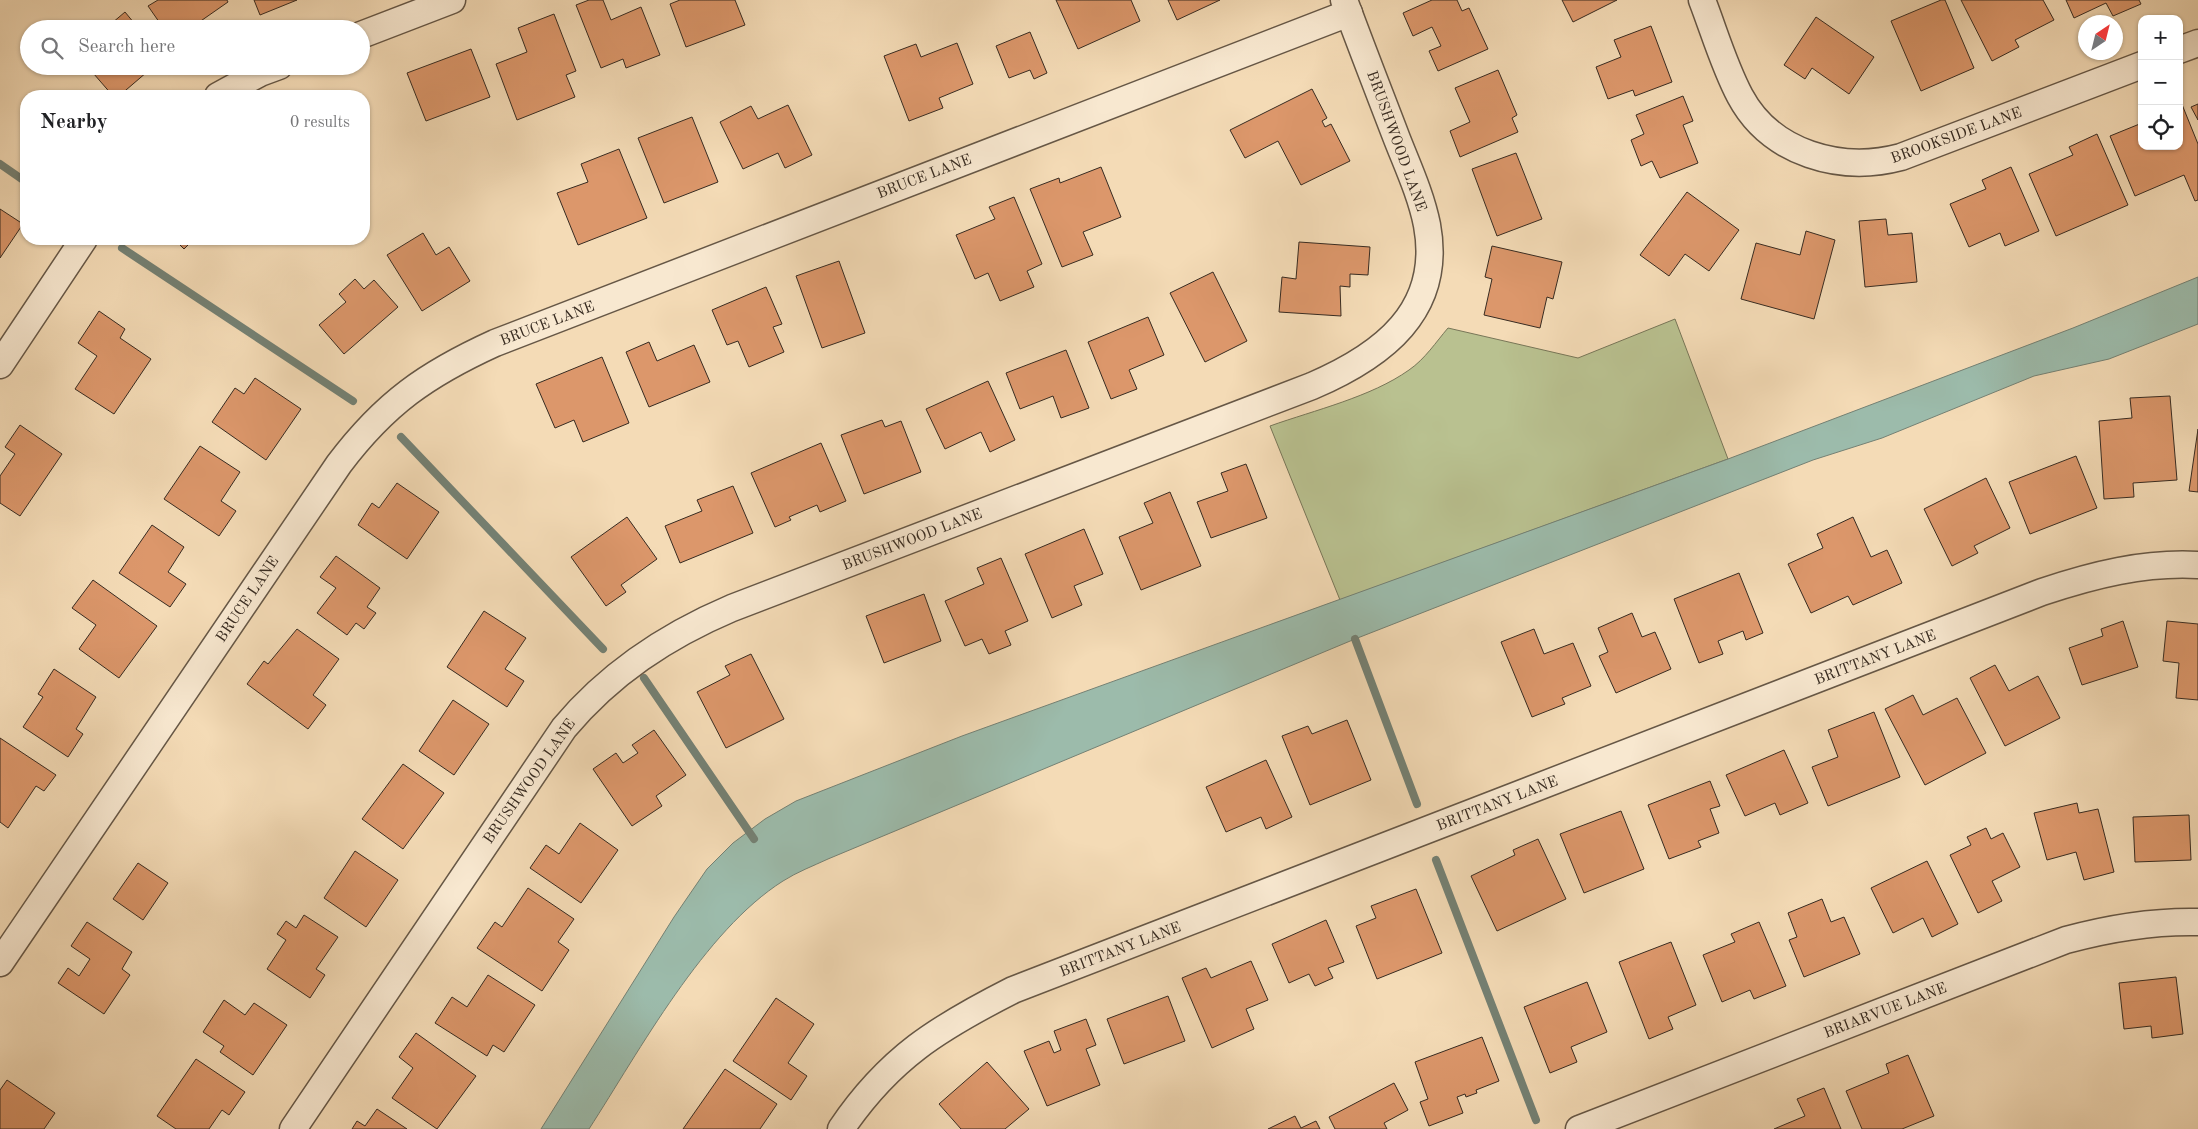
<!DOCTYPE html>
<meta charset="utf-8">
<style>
body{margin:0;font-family:"Old Standard TT",serif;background:#f2f2f2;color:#202124}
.controls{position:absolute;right:15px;top:15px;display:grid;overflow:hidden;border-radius:10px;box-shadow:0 1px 4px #0004}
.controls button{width:45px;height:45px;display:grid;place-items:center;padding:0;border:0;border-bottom:1px solid #e0e0e0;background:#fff;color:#202124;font:25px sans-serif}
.compass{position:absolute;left:2078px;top:15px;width:45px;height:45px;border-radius:50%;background:#fff;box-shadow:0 1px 4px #0004;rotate:35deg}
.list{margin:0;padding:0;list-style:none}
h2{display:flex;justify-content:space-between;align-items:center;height:65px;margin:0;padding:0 20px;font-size:21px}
h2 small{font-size:16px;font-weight:400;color:#757577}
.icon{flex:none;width:28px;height:28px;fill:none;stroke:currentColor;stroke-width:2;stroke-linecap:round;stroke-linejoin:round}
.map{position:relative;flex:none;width:2198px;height:1129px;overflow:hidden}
.search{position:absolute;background:#fff;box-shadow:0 1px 4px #0004;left:20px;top:20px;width:350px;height:55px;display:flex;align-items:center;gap:12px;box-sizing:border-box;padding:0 18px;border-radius:28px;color:#757577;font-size:19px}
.panel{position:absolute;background:#fff;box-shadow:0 1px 4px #0004;left:20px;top:90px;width:350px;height:155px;border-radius:20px}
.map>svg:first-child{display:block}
.green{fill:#b9c190;stroke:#787658}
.water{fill:#9cbbab;stroke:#748174}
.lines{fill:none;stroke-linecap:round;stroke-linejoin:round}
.stream{stroke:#748174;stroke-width:8}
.building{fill:#dc976b;stroke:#372b21}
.street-casing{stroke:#665746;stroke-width:29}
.street{stroke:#f8e8d0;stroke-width:26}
.labels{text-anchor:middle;stroke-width:5;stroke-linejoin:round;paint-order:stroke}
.street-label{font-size:15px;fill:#372b21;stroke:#f8e8d0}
</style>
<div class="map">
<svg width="2198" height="1129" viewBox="0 0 2198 1129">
<rect width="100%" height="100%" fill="#f4dbb6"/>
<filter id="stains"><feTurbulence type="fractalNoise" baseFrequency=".004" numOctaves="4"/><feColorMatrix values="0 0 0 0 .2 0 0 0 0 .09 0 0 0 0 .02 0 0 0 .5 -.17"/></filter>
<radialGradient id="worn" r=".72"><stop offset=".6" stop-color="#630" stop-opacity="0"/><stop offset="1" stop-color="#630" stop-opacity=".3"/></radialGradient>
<path class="green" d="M 1675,319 L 1728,459 L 1340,600 L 1270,426 C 1315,410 1371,397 1409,370 C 1425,359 1436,342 1448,328 L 1578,358 Z"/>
<path class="water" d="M 2198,277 L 2198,324 L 2109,359 L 2034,376 L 1882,438 L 1813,460 L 1355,639 L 828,859 C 813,866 797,872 783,881 C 704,931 640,1050 589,1129 L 541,1129 L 674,917 L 707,869 L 733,843 L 765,819 L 796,801 L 962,736 L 1728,459 L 2073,328 Z"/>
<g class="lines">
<g class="stream">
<path d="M 0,164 L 26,182"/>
<path d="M 122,248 L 353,401"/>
<path d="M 401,437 L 603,649"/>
<path d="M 1355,639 L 1417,804"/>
<path d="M 644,678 L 754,839"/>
<path d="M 1436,860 L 1536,1120"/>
</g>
</g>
<g class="building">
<path d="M 158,0 L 227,0 L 228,2 L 195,25 L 198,29 L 164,29 L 148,6 Z"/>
<path d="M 254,0 L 297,0 L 260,15 Z"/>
<path d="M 589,0 L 603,0 L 611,20 L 641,7 L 660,55 L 626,68 L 623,59 L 601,68 L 576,5 Z"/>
<path d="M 680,0 L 735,0 L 745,25 L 686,47 L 670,4 Z"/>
<path d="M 1056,0 L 1131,0 L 1140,21 L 1078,49 Z"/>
<path d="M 1168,0 L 1220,0 L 1177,20 Z"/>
<path d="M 1432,0 L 1457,0 L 1462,11 L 1469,8 L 1488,49 L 1438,71 L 1429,51 L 1441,46 L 1432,27 L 1413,36 L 1403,13 Z"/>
<path d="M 1562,0 L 1617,0 L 1573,22 Z"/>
<path d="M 1941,0 L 1945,0 L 1974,68 L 1921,91 L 1891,21 Z"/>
<path d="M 1961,0 L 2043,0 L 2054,20 L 2015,40 L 2019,47 L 1992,61 Z"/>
<path d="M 2066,0 L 2139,0 L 2141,4 L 2113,16 L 2106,3 L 2074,18 Z"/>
<path d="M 125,12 L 139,29 L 105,29 Z"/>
<path d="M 554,14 L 576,71 L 566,75 L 575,97 L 517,120 L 496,64 L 527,52 L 518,28 Z"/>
<path d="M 1816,17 L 1874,57 L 1849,94 L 1812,68 L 1805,79 L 1784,65 Z"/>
<path d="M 1651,26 L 1672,82 L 1635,96 L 1633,90 L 1608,99 L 1596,67 L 1621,57 L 1614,40 Z"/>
<path d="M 1030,32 L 1047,73 L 1034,79 L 1030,70 L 1009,78 L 996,46 Z"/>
<path d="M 957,43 L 973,84 L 939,98 L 943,108 L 909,121 L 884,56 L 916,44 L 921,57 Z"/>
<path d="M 471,49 L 490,97 L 426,121 L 407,73 Z"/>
<path d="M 87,66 L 154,66 L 119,96 L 113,96 Z"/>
<path d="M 1498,70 L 1517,115 L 1512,118 L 1518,132 L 1460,157 L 1450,131 L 1470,122 L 1455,88 Z"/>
<path d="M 1312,89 L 1327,118 L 1322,121 L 1325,127 L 1331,124 L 1350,161 L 1301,185 L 1278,141 L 1245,158 L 1230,130 Z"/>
<path d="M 1683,96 L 1693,121 L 1683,125 L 1698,163 L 1660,178 L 1652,161 L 1641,166 L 1631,140 L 1644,134 L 1636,115 Z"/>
<path d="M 2181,102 L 2198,144 L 2198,200 L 2195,201 L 2184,175 L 2135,196 L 2110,136 L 2142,123 L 2142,146 L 2179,146 Z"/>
<path d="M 2198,104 L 2198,120 L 2191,107 Z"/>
<path d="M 788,105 L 812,155 L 785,168 L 778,153 L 743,169 L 720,122 L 751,106 L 758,119 Z"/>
<path d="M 692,117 L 718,182 L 664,203 L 638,138 Z"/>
<path d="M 2097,134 L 2128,205 L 2056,236 L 2029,174 L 2073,155 L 2069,147 Z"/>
<path d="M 619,149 L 647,218 L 578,245 L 557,193 L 588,182 L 581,164 Z"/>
<path d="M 1516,153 L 1542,219 L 1497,236 L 1472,169 Z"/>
<path d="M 1101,167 L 1121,217 L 1083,232 L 1093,255 L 1062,267 L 1030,189 L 1059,178 L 1060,183 Z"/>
<path d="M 2011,167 L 2039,231 L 2005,246 L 2000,233 L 1969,247 L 1950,204 L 1986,189 L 1982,180 Z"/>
<path d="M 1687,192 L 1739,230 L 1709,271 L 1685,254 L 1669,276 L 1640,255 Z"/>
<path d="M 1014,197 L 1042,264 L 1027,271 L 1034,287 L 1000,301 L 988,273 L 975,279 L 956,235 L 995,219 L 989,207 Z"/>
<path d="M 0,209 L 23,224 L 0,258 Z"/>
<path d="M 1886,219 L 1888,235 L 1912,233 L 1917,282 L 1865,287 L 1859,221 Z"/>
<path d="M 1806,231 L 1835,240 L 1814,319 L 1741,299 L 1756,243 L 1800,255 Z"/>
<path d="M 423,233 L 436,255 L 449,247 L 470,281 L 422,311 L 387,255 Z"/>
<path d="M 174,239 L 194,239 L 184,249 Z"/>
<path d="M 1299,242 L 1370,247 L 1368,275 L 1350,274 L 1350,287 L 1340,286 L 1341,316 L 1279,312 L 1282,277 L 1296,279 Z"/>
<path d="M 1492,246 L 1562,262 L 1553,299 L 1547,297 L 1540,328 L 1484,315 L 1492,279 L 1485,277 Z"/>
<path d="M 839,261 L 865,333 L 822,348 L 796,276 Z"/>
<path d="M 1213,272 L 1247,341 L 1205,362 L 1170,293 Z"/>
<path d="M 355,279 L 364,289 L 374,280 L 398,307 L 344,354 L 319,325 L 346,302 L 339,294 Z"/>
<path d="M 766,287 L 782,324 L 773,327 L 784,352 L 749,367 L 738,341 L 727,345 L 712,310 Z"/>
<path d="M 99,311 L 125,329 L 120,338 L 151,359 L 114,414 L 75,389 L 97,356 L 78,343 Z"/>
<path d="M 1148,317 L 1164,355 L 1129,370 L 1137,389 L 1111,399 L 1088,342 Z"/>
<path d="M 649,342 L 657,361 L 694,345 L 710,382 L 649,407 L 626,352 Z"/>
<path d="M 1066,350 L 1089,408 L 1061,418 L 1053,396 L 1020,409 L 1006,373 Z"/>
<path d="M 602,357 L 629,423 L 583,442 L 574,420 L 555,428 L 536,384 Z"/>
<path d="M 255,378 L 301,409 L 266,460 L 212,422 L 235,388 L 244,394 Z"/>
<path d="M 988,381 L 1015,440 L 990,452 L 981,432 L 945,449 L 926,409 Z"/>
<path d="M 2170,396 L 2177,480 L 2133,483 L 2134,497 L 2104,499 L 2099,421 L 2132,418 L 2130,398 Z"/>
<path d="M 882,420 L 885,427 L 901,421 L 921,472 L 864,494 L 841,435 Z"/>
<path d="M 20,425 L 62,454 L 20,516 L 0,503 L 0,476 L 15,454 L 5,447 Z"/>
<path d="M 2198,429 L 2198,492 L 2189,491 Z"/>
<path d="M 821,443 L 846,501 L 820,512 L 817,505 L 789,517 L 791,520 L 775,527 L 751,473 Z"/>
<path d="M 200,446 L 240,472 L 221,501 L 236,511 L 219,536 L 164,499 Z"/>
<path d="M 2076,456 L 2097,508 L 2030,534 L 2009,482 Z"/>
<path d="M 1246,464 L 1267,518 L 1211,538 L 1197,502 L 1228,491 L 1221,473 Z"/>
<path d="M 1986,478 L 2010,528 L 1974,546 L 1978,553 L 1952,566 L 1924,509 Z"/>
<path d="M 397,483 L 439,512 L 407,559 L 358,525 L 372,503 L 379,508 Z"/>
<path d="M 733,486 L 753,533 L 680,563 L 665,526 L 702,511 L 697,500 Z"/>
<path d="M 1170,492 L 1201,566 L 1141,590 L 1119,537 L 1153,523 L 1144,503 Z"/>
<path d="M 627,517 L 657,559 L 621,585 L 626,592 L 606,606 L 571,557 Z"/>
<path d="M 1853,517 L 1871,557 L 1887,550 L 1902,583 L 1853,605 L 1848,596 L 1811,613 L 1788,564 L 1823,548 L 1817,534 Z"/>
<path d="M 152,525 L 184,547 L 168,572 L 186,584 L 170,607 L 119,573 Z"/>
<path d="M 1084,529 L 1103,574 L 1074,586 L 1082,605 L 1052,618 L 1025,554 Z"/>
<path d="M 336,556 L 380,588 L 367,607 L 376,613 L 364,629 L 356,623 L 347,635 L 317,613 L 336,588 L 320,577 Z"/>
<path d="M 1001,558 L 1028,621 L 1005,631 L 1011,645 L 989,654 L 982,639 L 965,646 L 945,601 L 984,584 L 977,568 Z"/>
<path d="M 1739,573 L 1763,633 L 1746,640 L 1743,631 L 1718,641 L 1723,654 L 1699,663 L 1674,599 Z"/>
<path d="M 93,580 L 157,626 L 119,678 L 79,649 L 96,625 L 72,608 Z"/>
<path d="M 924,594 L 941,641 L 884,663 L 866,616 Z"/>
<path d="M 484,611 L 526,638 L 505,669 L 524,681 L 507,707 L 447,667 Z"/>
<path d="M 1632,613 L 1642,637 L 1655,632 L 1671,669 L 1616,693 L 1599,656 L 1608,652 L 1598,628 Z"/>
<path d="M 2123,621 L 2138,667 L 2082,685 L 2069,648 L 2103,636 L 2101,629 Z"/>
<path d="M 2167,621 L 2198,624 L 2198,700 L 2176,698 L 2179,663 L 2163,661 Z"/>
<path d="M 297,629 L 339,659 L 313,695 L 326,705 L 308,729 L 247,684 L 264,661 L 268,664 Z"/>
<path d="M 1534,629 L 1544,654 L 1573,643 L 1591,686 L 1562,698 L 1565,704 L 1532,717 L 1501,642 Z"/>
<path d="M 751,654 L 784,719 L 726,748 L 697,692 L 730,675 L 725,666 Z"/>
<path d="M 1995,665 L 2009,691 L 2038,676 L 2060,718 L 2005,746 L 1970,678 Z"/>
<path d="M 54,669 L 96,697 L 76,729 L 83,734 L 68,757 L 23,727 L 43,697 L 38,694 Z"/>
<path d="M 1913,695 L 1923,715 L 1957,698 L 1986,753 L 1925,785 L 1885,709 Z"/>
<path d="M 453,700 L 489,724 L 454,775 L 419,751 Z"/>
<path d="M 1874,712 L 1900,777 L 1828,806 L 1812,767 L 1838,757 L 1828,730 Z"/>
<path d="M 1347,720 L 1371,780 L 1310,805 L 1282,736 L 1308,726 L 1312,734 Z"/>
<path d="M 654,730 L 686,775 L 656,796 L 662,806 L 632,826 L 593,769 L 616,753 L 623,763 L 638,753 L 632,745 Z"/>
<path d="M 0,738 L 56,775 L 44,791 L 36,786 L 8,828 L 0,822 Z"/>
<path d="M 1784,750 L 1808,803 L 1780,815 L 1775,803 L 1745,816 L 1726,775 Z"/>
<path d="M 1266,760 L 1292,817 L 1266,829 L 1261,817 L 1226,832 L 1206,787 Z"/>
<path d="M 403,764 L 444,793 L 403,849 L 362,819 Z"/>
<path d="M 1710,781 L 1720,806 L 1710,809 L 1719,833 L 1698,841 L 1701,847 L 1669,859 L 1648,805 Z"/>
<path d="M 2077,803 L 2079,813 L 2098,809 L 2114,872 L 2084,880 L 2076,852 L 2047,860 L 2034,813 Z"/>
<path d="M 1621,811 L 1644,869 L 1584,893 L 1560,834 Z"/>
<path d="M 2189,815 L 2191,860 L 2135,862 L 2133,817 Z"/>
<path d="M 580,823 L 618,850 L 581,903 L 530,868 L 546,845 L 559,854 Z"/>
<path d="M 1986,828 L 1991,839 L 2003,833 L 2020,867 L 1992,881 L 2002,901 L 1978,913 L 1950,855 L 1971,845 L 1967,837 Z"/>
<path d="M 1538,839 L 1566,899 L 1497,931 L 1471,876 L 1515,855 L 1513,850 Z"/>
<path d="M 355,851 L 398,880 L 366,927 L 324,898 Z"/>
<path d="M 1927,861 L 1958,924 L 1932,937 L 1923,918 L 1893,933 L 1871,888 Z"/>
<path d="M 138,863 L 168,883 L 143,920 L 113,899 Z"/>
<path d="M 528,888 L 574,919 L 558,942 L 569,950 L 542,991 L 477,948 L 495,922 L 502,927 Z"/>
<path d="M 1416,889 L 1442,953 L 1377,979 L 1356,926 L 1376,918 L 1371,906 Z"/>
<path d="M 1822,899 L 1831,922 L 1844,917 L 1860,954 L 1804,977 L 1789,940 L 1797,937 L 1788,913 Z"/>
<path d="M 304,915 L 338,937 L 316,969 L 325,975 L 310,998 L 267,969 L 286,940 L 277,934 L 286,921 L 296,928 Z"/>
<path d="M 1326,920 L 1344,962 L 1328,968 L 1333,978 L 1315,986 L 1309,974 L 1289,983 L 1272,944 Z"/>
<path d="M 87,922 L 132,952 L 122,969 L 130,975 L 104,1014 L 58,983 L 68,968 L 79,976 L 90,959 L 71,946 Z"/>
<path d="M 1759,922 L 1786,986 L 1754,999 L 1750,990 L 1722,1002 L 1703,955 L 1735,942 L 1731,934 Z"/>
<path d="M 1671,942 L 1696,1005 L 1668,1017 L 1673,1029 L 1649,1039 L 1619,962 Z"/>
<path d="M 1251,961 L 1268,1000 L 1246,1009 L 1254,1029 L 1212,1048 L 1182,978 L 1206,968 L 1211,978 Z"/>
<path d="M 488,975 L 535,1005 L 504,1052 L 493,1045 L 487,1056 L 435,1023 L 452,997 L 467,1007 Z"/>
<path d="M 2176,977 L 2183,1034 L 2152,1038 L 2151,1026 L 2124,1029 L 2119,983 Z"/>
<path d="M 1587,982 L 1607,1032 L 1571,1047 L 1577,1062 L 1550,1073 L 1524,1007 Z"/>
<path d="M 1168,996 L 1185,1041 L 1124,1064 L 1107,1019 Z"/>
<path d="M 776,998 L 814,1024 L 788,1063 L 807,1076 L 791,1100 L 733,1061 Z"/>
<path d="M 224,1000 L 245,1015 L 254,1003 L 287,1025 L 253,1075 L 220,1052 L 224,1046 L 203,1032 Z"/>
<path d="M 1086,1019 L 1096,1045 L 1086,1049 L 1100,1085 L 1047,1106 L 1024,1051 L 1049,1041 L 1054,1053 L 1061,1050 L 1054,1031 Z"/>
<path d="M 416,1033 L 476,1076 L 437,1129 L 392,1098 L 413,1068 L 399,1057 Z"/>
<path d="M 1482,1037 L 1499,1081 L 1476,1090 L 1477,1093 L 1466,1097 L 1465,1094 L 1457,1097 L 1463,1113 L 1429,1126 L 1420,1102 L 1428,1099 L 1415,1062 Z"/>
<path d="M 1908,1055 L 1934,1116 L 1902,1129 L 1862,1129 L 1846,1091 L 1889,1073 L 1886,1064 Z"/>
<path d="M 196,1059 L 245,1092 L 229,1115 L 222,1110 L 209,1129 L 176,1129 L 157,1116 Z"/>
<path d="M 987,1062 L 1029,1109 L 1005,1129 L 961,1129 L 939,1104 Z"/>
<path d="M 725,1069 L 777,1104 L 760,1129 L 683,1129 Z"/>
<path d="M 7,1080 L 55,1113 L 44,1129 L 0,1129 L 0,1090 Z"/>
<path d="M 1394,1083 L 1408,1110 L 1384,1123 L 1387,1129 L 1335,1129 L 1329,1117 Z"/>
<path d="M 1824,1088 L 1841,1129 L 1774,1129 L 1805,1116 L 1797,1099 Z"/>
<path d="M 377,1109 L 407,1129 L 352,1129 L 357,1121 L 365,1126 Z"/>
<path d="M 1295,1116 L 1301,1128 L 1316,1121 L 1320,1129 L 1268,1129 Z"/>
</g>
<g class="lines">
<g class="street-casing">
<g id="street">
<path d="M 1702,0 C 1714,31 1724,66 1740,96 C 1771,154 1841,173 1901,157 L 2142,65"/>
<path d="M 361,35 L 452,0"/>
<path d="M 2179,50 L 2198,43"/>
<path d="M 218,96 L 260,73 L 279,66"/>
<path d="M 0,365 L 84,239"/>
<path d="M 0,963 L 339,464 C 385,403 427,374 495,343 L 1349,13"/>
<path d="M 293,1129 L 564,728 C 610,673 666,636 732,608 L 1312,386 C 1382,356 1443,311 1427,225 C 1421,195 1408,167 1397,139 C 1379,92 1361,46 1344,0"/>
<path d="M 841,1129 C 889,1058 938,1028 1013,990 L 2042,592 C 2093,575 2144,562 2198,565"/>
<path d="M 1579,1129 L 2066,940 C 2110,928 2152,921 2198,922"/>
</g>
</g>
<use href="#street" class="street"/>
</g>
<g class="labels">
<g class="street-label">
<text transform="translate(1956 135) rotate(-20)" y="5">BROOKSIDE LANE</text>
<text transform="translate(1397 141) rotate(70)" y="5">BRUSHWOOD LANE</text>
<text transform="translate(924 176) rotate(-21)" y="5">BRUCE LANE</text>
<text transform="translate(547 323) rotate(-21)" y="5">BRUCE LANE</text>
<text transform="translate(912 539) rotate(-21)" y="5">BRUSHWOOD LANE</text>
<text transform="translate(247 599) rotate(-56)" y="5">BRUCE LANE</text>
<text transform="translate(1875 657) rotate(-21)" y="5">BRITTANY LANE</text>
<text transform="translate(529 781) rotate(-55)" y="5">BRUSHWOOD LANE</text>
<text transform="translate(1497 803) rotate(-21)" y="5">BRITTANY LANE</text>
<text transform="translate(1120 949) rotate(-21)" y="5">BRITTANY LANE</text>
<text transform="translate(1885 1010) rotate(-21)" y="5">BRIARVUE LANE</text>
</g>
</g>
<rect width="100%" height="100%" filter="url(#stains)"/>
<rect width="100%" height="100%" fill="url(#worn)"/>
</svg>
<div class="controls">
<button>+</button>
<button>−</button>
<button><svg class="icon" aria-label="locate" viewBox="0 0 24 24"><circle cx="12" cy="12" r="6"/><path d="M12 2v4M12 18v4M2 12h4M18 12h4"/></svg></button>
</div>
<svg class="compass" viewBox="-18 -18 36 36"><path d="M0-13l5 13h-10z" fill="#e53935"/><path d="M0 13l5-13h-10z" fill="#757577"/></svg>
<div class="search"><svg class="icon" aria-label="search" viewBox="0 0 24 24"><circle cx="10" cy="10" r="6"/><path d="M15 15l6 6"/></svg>Search here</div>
<section class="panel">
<h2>Nearby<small>0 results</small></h2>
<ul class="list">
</ul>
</section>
</div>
